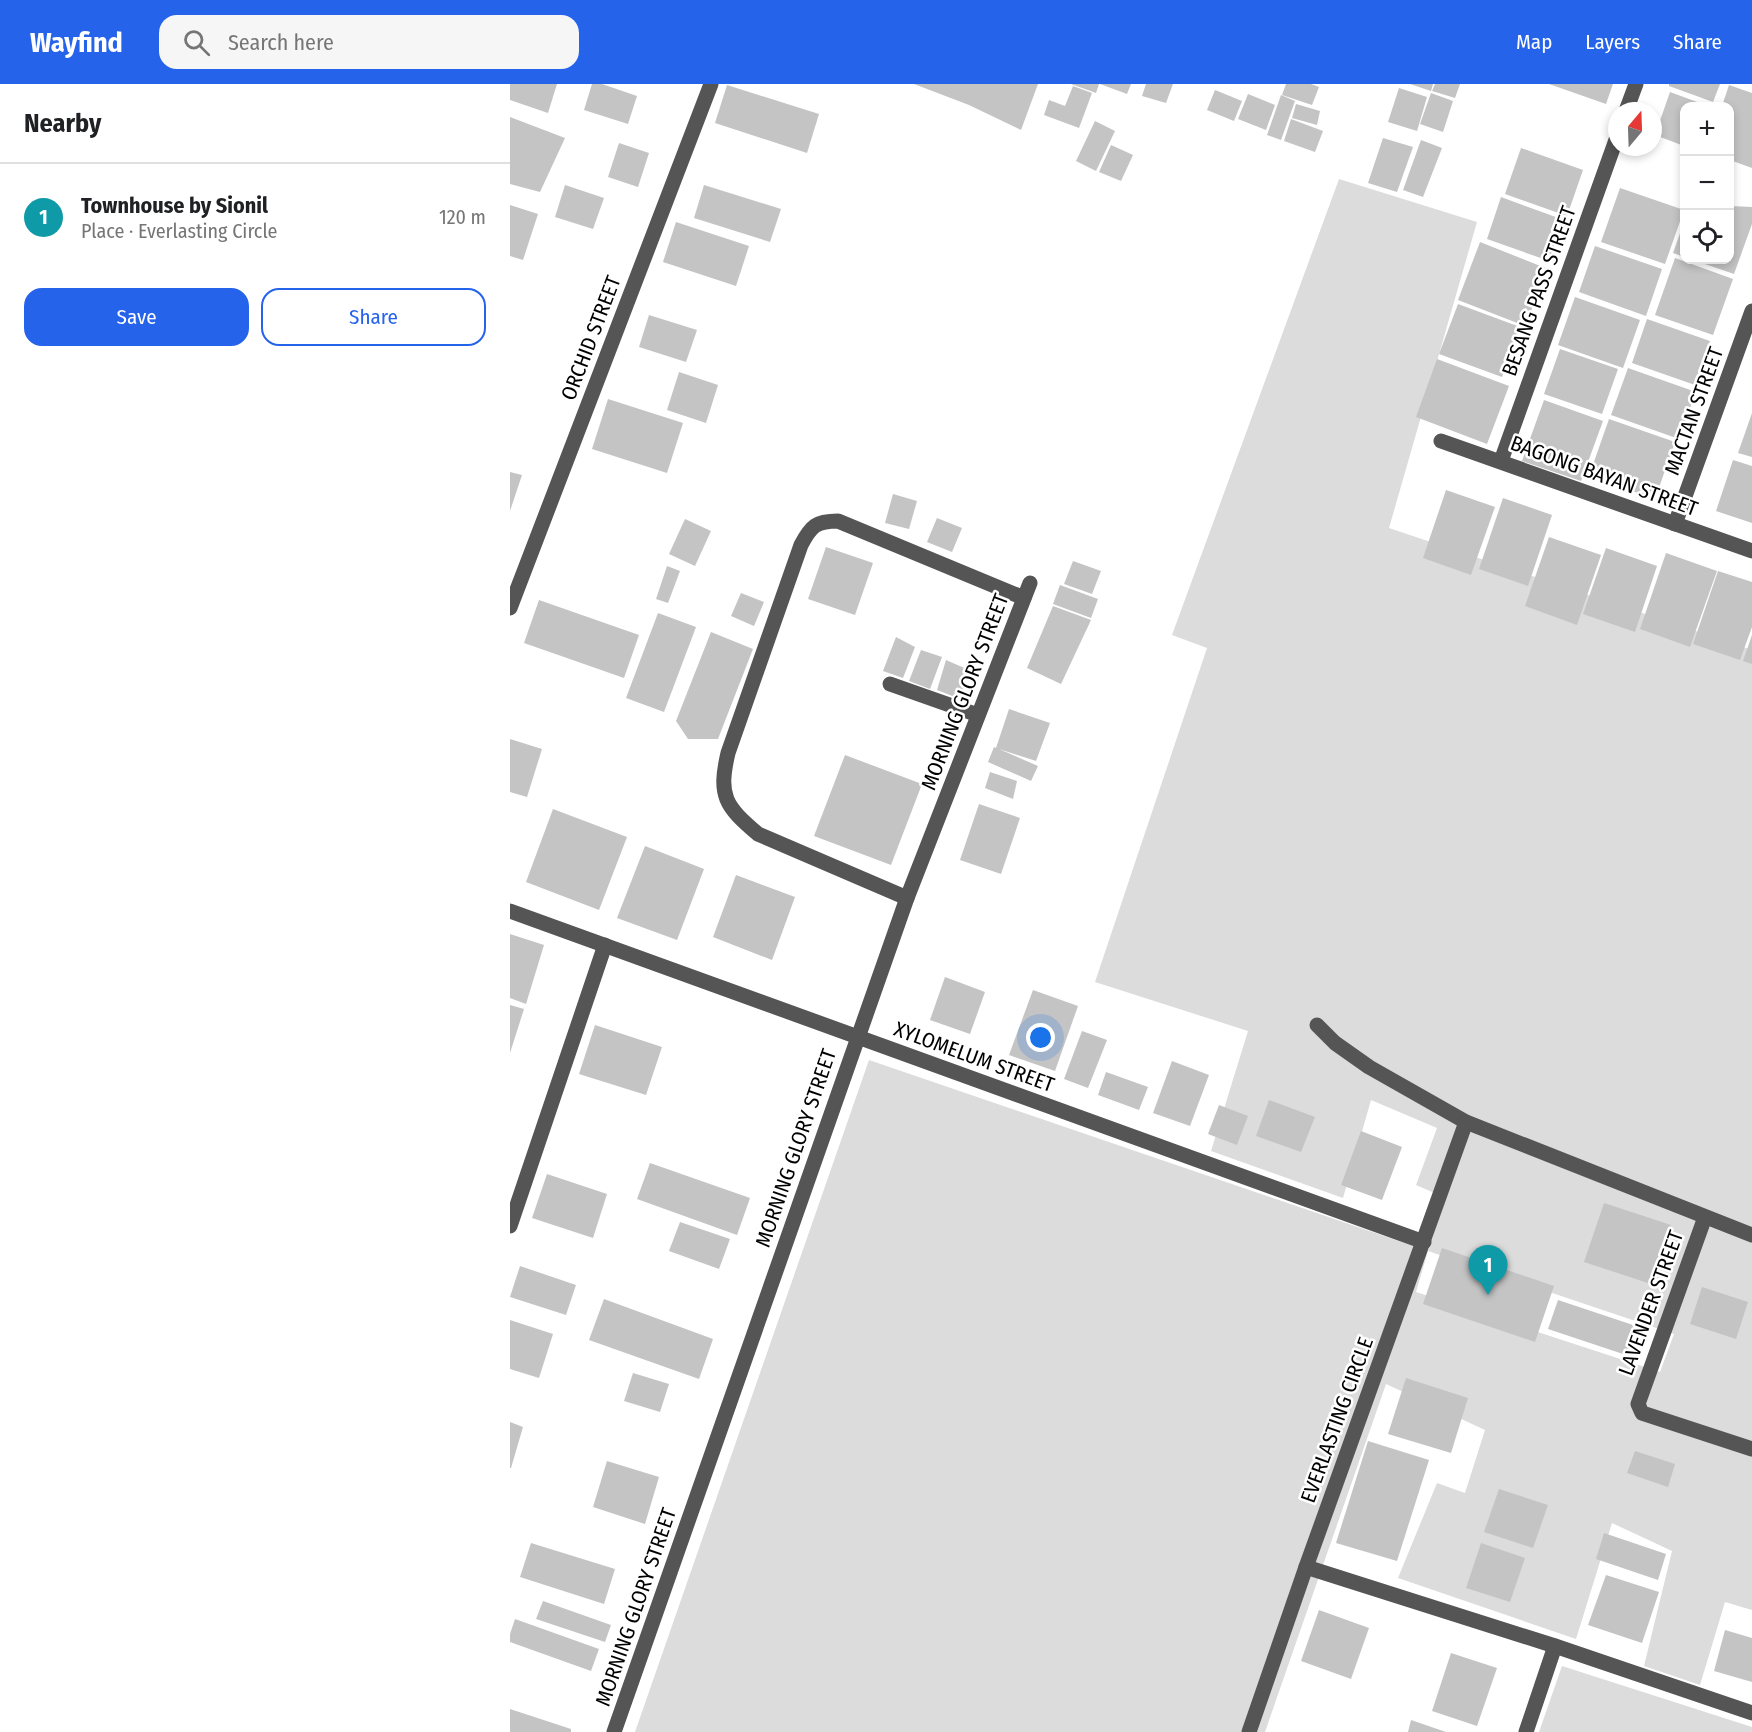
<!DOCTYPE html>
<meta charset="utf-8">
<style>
body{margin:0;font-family:"Fira Sans Condensed",sans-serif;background:#f6f6f6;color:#202124}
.controls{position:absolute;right:18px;top:18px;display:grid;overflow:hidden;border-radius:12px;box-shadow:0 3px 9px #0003}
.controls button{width:54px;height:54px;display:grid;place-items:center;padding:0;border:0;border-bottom:2px solid #e0e0e0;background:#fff;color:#202124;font:30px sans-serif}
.compass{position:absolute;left:1098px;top:18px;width:54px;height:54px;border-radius:50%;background:#fff;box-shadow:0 3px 9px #0003;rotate:19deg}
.you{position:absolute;left:531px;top:954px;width:21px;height:21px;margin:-15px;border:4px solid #fff;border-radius:50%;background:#1a73e8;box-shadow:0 0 0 9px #1a73e833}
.badge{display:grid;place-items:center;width:39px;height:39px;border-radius:50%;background:#2563eb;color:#fff;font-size:20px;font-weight:700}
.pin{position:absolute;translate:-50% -50px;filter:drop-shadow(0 2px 3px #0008)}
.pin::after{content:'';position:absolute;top:32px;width:21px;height:18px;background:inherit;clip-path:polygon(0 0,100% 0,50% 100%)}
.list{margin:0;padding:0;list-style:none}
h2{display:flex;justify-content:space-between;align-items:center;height:78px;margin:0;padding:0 24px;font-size:26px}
h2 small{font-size:20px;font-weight:400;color:#757577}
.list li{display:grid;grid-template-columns:39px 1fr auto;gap:18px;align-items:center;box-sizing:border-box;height:108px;padding:0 24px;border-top:2px solid #e0e0e0}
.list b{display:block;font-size:22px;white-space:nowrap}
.list p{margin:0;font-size:20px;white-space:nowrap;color:#757577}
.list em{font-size:20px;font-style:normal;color:#757577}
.actions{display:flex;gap:12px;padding:18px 24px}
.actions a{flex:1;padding:14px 0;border:2px solid #2563eb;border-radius:18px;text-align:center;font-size:21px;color:#2563eb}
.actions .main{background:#2563eb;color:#fff}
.icon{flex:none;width:33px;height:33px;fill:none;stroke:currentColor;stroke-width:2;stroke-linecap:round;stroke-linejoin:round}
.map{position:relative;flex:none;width:1242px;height:1648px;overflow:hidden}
header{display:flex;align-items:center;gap:36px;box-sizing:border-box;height:84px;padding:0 30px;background:#2563eb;color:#fff}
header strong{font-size:28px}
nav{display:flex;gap:33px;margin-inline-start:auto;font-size:21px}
.search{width:420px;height:54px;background:#f6f6f6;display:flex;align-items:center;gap:15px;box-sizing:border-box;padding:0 21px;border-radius:18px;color:#757577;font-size:22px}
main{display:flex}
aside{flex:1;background:#fff}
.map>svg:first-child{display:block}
.green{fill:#dcdcdc;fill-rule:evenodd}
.building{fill:#c4c4c4}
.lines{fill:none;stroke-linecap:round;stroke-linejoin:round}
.minor{stroke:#555;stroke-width:15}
.labels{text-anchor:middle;stroke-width:5;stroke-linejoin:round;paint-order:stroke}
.street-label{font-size:21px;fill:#000;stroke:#fff}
</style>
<header>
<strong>Wayfind</strong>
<div class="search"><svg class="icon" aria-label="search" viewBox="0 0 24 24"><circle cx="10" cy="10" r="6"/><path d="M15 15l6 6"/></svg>Search here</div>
<nav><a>Map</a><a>Layers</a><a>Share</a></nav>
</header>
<main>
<aside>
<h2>Nearby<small></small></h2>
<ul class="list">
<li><span class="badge" style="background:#0f9aa8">1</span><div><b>Townhouse by Sionil</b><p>Place · Everlasting Circle</p></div><em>120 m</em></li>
</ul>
<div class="actions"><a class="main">Save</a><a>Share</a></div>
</aside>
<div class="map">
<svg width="1242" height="1648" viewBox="0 0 1242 1648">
<rect width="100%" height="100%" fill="#fff"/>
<g class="green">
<path d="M 829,95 L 967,138 L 879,444 L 1242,566 L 1242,1526 L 1215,1518 L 1190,1601 L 1134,1582 L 1162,1467 L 1102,1439 L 1066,1555 L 888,1494 L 927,1399 L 955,1409 L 975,1346 L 876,1300 L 755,1648 L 125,1648 L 359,976 L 918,1167 L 936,1114 L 906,1101 L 927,1044 L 861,1016 L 833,1114 L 701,1067 L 738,947 L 585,898 L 697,564 L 662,551 ZM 918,1167 L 1164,1250 L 1150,1288 L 906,1208 Z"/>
<path d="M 1052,1582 L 1242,1643 L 1242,1648 L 1029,1648 Z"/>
</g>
<g class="building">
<path d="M 0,0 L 47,0 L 38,29 L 0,16 Z"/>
<path d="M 82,0 L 92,0 L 127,12 L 118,40 L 74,26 Z"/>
<path d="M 404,0 L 528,0 L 511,46 L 459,21 Z"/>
<path d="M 561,0 L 589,0 L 586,9 Z"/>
<path d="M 590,0 L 621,0 L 617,10 Z"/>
<path d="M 636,0 L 663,0 L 656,19 L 632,12 Z"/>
<path d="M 776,0 L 801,0 L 809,3 L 802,21 L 772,11 Z"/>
<path d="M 900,0 L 923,0 L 921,7 Z"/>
<path d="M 925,0 L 950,0 L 945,14 L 922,7 Z"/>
<path d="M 1039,0 L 1103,0 L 1096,20 Z"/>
<path d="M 1159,0 L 1210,0 L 1203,18 L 1159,2 Z"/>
<path d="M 217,1 L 309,30 L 297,69 L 205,39 Z"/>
<path d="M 1219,1 L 1242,9 L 1242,84 L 1220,76 L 1220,22 L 1212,22 Z"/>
<path d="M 563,2 L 582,9 L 569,44 L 534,31 L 539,16 L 555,22 Z"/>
<path d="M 889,4 L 917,13 L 907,47 L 878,38 Z"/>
<path d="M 705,6 L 732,17 L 724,37 L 697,26 Z"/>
<path d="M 1160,8 L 1198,22 L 1174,22 L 1174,62 L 1145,51 Z"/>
<path d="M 921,9 L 943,17 L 933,48 L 910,40 Z"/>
<path d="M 738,10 L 765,21 L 756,46 L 728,35 Z"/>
<path d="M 771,11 L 785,17 L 771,56 L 757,51 Z"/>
<path d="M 786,20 L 810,27 L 807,41 L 782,34 Z"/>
<path d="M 0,33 L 55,54 L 30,108 L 0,100 Z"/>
<path d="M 781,35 L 813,47 L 805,68 L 774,57 Z"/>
<path d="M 585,37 L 605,47 L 586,87 L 566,77 Z"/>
<path d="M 873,54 L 903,63 L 887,108 L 858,99 Z"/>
<path d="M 911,56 L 932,64 L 913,113 L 893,106 Z"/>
<path d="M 109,59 L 139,69 L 128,103 L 98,93 Z"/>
<path d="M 601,61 L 623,71 L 611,97 L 589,88 Z"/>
<path d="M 1011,64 L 1073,86 L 1057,132 L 995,110 Z"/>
<path d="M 55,101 L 94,114 L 83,145 L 45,133 Z"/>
<path d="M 194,101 L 271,125 L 260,158 L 184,134 Z"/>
<path d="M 1110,104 L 1174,126 L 1155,180 L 1091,158 Z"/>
<path d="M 991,113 L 1054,136 L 1039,177 L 977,155 Z"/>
<path d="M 0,121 L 28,130 L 13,176 L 0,172 Z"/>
<path d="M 1220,122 L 1242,123 L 1242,140 L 1224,190 L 1183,176 L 1220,176 Z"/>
<path d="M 166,138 L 239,162 L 226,202 L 153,178 Z"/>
<path d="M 1174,138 L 1174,173 L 1163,169 Z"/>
<path d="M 970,158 L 1038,185 L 1015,242 L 948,216 Z"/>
<path d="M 1085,162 L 1152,185 L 1136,232 L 1069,208 Z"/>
<path d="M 1165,174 L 1223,195 L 1203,251 L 1145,231 Z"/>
<path d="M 1065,213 L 1130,236 L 1113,284 L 1048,261 Z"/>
<path d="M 948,220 L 1010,243 L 992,293 L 929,270 Z"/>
<path d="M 139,231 L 187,246 L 176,278 L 129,263 Z"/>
<path d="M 1137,235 L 1200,257 L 1185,301 L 1122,279 Z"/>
<path d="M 1050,265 L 1108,285 L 1092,330 L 1034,310 Z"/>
<path d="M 927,275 L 999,302 L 977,360 L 906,333 Z"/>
<path d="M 1118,284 L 1186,308 L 1169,355 L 1101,331 Z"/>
<path d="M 169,288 L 208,301 L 196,339 L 157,326 Z"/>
<path d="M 98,315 L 173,339 L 157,389 L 82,365 Z"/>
<path d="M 1034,316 L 1093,337 L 1071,397 L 1012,377 Z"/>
<path d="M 1242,329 L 1242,373 L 1228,369 Z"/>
<path d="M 1099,335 L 1165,358 L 1145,415 L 1079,392 Z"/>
<path d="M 1223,376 L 1242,382 L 1242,439 L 1206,427 Z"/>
<path d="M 0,388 L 12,391 L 0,427 Z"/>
<path d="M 936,406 L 985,423 L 961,491 L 913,474 Z"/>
<path d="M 383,410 L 407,417 L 399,445 L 375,439 Z"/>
<path d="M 993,414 L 1042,431 L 1018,502 L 969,485 Z"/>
<path d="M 427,434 L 452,444 L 442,468 L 417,458 Z"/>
<path d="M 175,435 L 201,447 L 185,482 L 159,470 Z"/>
<path d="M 1039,453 L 1091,471 L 1067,541 L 1015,522 Z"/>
<path d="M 316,463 L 363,479 L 345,531 L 298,515 Z"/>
<path d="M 1096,464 L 1147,482 L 1125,548 L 1073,530 Z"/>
<path d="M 1156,469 L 1207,487 L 1180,563 L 1130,545 Z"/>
<path d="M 563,477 L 591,487 L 582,510 L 554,500 Z"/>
<path d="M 157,482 L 170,487 L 158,519 L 146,515 Z"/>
<path d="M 1208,487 L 1242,498 L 1242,543 L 1230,576 L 1183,560 Z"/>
<path d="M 550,501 L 588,515 L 581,534 L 543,520 Z"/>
<path d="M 231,509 L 254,518 L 244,542 L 221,532 Z"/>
<path d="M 29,516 L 129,551 L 114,594 L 14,559 Z"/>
<path d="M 543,522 L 581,536 L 551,600 L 517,584 Z"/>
<path d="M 148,529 L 186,543 L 154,628 L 116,614 Z"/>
<path d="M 201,548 L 243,565 L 208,655 L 178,655 L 166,637 Z"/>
<path d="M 1242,551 L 1242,580 L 1233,577 Z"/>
<path d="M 386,553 L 405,563 L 393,594 L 373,587 Z"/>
<path d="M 411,566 L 432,573 L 420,605 L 399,597 Z"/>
<path d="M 436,576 L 459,586 L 450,615 L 427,606 Z"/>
<path d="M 499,625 L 540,639 L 526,677 L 489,665 L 528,682 L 521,697 L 478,678 L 484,663 L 486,664 Z"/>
<path d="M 0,655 L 32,665 L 17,713 L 0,708 Z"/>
<path d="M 335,671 L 412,700 L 381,781 L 304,752 Z"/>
<path d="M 480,688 L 507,697 L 503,715 L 475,704 Z"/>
<path d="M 469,720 L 510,734 L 491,790 L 450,776 Z"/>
<path d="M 43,725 L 117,753 L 89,826 L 16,798 Z"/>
<path d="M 135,762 L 194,785 L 167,856 L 107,834 Z"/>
<path d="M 226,791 L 285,813 L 262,876 L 203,853 Z"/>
<path d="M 0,850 L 34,861 L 16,920 L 0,914 Z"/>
<path d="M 435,893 L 475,908 L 460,950 L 420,936 Z"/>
<path d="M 523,906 L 568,922 L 545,987 L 499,971 Z"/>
<path d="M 0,921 L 14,925 L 0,969 Z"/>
<path d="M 85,941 L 152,963 L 136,1011 L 69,990 Z"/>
<path d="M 572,947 L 597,956 L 578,1004 L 554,995 Z"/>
<path d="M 662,977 L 699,991 L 680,1042 L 643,1029 Z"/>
<path d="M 596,988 L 638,1003 L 629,1026 L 588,1011 Z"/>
<path d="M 759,1016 L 805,1033 L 791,1068 L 746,1052 Z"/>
<path d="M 709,1021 L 738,1032 L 727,1061 L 698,1050 Z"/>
<path d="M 851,1047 L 892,1063 L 872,1116 L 831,1101 Z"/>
<path d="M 140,1079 L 240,1114 L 227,1151 L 127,1115 Z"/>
<path d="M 37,1090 L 97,1110 L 83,1154 L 22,1134 Z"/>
<path d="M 1094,1119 L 1161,1141 L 1141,1200 L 1074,1178 Z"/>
<path d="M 170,1138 L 220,1155 L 209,1185 L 159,1167 Z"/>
<path d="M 932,1164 L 1044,1202 L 1025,1258 L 913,1220 Z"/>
<path d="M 10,1182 L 66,1201 L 56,1231 L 0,1213 Z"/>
<path d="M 1192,1203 L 1238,1218 L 1226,1255 L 1180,1240 Z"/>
<path d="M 94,1215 L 203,1255 L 189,1295 L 79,1256 Z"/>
<path d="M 1048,1216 L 1129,1243 L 1119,1272 L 1038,1245 Z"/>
<path d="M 0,1236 L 43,1250 L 29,1294 L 0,1285 Z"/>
<path d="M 123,1289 L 159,1300 L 150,1328 L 114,1317 Z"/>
<path d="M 896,1294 L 958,1314 L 941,1369 L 878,1350 Z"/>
<path d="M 0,1338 L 13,1343 L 1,1384 L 0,1384 Z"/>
<path d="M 858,1357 L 919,1376 L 887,1477 L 826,1459 Z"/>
<path d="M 1125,1367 L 1165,1380 L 1158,1403 L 1117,1389 Z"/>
<path d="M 97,1377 L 149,1393 L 135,1440 L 83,1423 Z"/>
<path d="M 989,1405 L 1038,1421 L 1023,1464 L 974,1448 Z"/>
<path d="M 1094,1449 L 1156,1470 L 1148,1496 L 1086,1475 Z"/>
<path d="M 21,1459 L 105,1485 L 94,1520 L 10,1493 Z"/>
<path d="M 971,1459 L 1015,1474 L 1000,1518 L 956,1504 Z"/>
<path d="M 1096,1491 L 1149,1508 L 1132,1559 L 1078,1541 Z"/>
<path d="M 33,1517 L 101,1541 L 95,1558 L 26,1535 Z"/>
<path d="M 809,1526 L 859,1544 L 841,1595 L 791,1577 Z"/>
<path d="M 5,1535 L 89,1565 L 81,1587 L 0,1558 L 0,1550 Z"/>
<path d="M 1215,1546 L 1242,1554 L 1242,1598 L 1204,1587 Z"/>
<path d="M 941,1569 L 987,1584 L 967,1642 L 922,1627 Z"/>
<path d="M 0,1625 L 61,1645 L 61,1648 L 0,1648 Z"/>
<path d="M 901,1636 L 936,1648 L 898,1648 Z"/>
</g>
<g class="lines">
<g class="minor">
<path d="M 1116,27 L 1126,0"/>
<path d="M 931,357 L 1242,467"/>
<path d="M 991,377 L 1107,53"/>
<path d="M 1165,440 L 1242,227"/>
<path d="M 0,524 L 201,0"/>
<path d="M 380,600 L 468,631"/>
<path d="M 397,814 L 248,750 C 215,722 208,712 218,669 L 291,461 C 301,442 306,437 328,437 L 514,514"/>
<path d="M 0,827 L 914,1158"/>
<path d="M 807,941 L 825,959 L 859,983 L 956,1038 L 1242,1151"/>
<path d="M 1195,1133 L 1128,1320 L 1132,1329 L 1242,1365"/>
<path d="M 0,1142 L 95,861"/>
<path d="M 796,1483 L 1045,1562 L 1242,1629"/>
<path d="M 104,1648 L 397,814 L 520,499"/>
<path d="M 739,1648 L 796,1483 L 956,1038"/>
<path d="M 1016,1648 L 1045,1562"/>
</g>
</g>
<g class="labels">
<g class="street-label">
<text transform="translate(1029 207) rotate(-70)" y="7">BESANG PASS STREET</text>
<text transform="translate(81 254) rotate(-69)" y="7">ORCHID STREET</text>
<text transform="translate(1184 327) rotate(-70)" y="7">MACTAN STREET</text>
<text transform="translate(1094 392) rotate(20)" y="7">BAGONG BAYAN STREET</text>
<text transform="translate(455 608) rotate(-69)" y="7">MORNING GLORY STREET</text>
<text transform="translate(464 973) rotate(20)" y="7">XYLOMELUM STREET</text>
<text transform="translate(286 1064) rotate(-71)" y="7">MORNING GLORY STREET</text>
<text transform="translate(1141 1219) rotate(-70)" y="7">LAVENDER STREET</text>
<text transform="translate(827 1336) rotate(-70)" y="7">EVERLASTING CIRCLE</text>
<text transform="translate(126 1523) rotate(-71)" y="7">MORNING GLORY STREET</text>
</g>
</g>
</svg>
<div class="controls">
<button>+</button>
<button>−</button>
<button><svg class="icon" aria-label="locate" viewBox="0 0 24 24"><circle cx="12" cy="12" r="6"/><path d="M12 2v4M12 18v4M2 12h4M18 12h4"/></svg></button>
</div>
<svg class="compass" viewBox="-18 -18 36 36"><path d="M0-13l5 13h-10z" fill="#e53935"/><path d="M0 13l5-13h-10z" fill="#757577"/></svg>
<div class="you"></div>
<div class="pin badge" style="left:978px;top:1211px;background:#0f9aa8">1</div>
</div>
</main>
